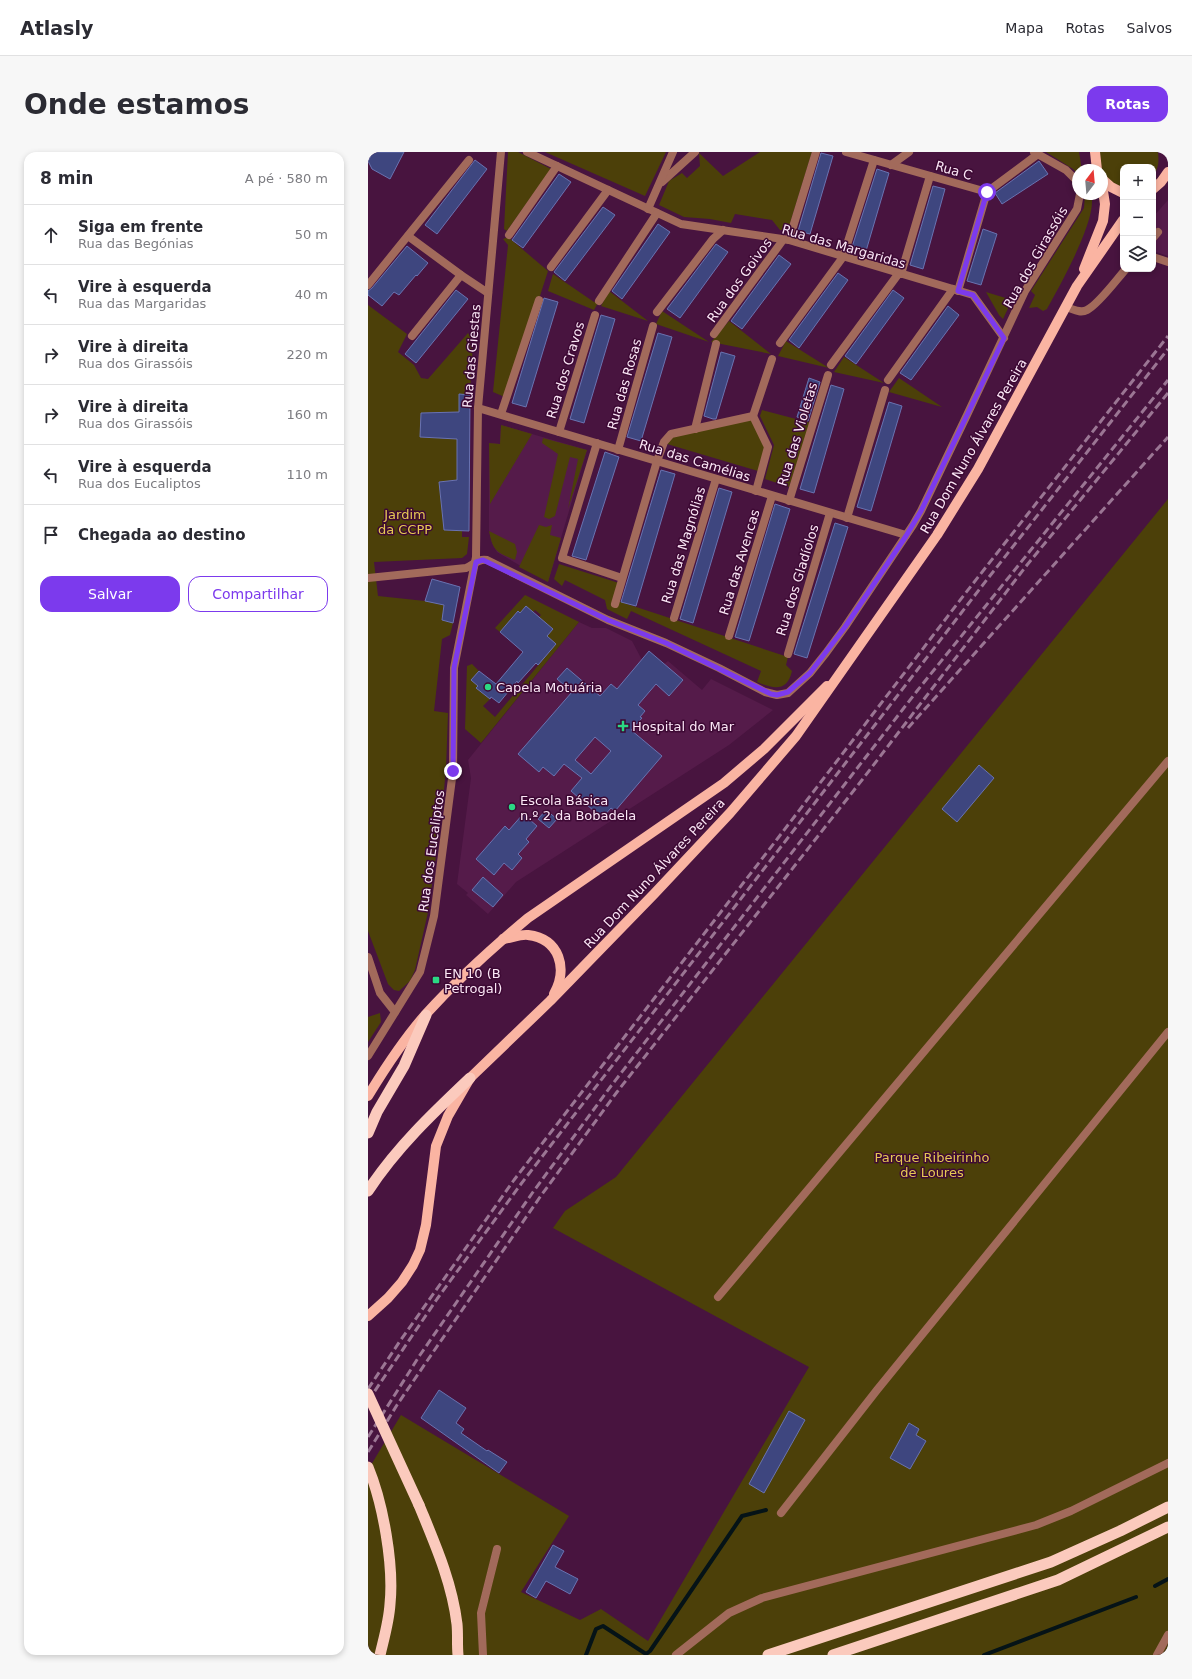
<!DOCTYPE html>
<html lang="pt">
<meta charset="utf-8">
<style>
body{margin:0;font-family:"DejaVu Sans",sans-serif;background:#f7f7f7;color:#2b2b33}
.controls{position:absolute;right:12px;top:12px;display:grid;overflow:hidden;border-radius:8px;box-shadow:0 2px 6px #0003}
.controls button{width:36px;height:36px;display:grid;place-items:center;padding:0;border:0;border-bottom:1px solid #e1e1e2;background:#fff;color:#2b2b33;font:20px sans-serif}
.compass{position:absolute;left:704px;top:12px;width:36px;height:36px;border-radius:50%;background:#fff;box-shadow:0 2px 6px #0003;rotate:16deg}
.stop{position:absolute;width:12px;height:12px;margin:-9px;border:3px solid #7c3aed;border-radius:50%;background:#fff}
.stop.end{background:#7c3aed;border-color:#fff;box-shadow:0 1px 4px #0008}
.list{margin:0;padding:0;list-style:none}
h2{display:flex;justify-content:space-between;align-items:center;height:52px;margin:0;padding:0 16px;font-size:17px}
h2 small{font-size:13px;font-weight:400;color:#7c7c81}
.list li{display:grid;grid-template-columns:26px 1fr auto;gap:12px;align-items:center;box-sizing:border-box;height:60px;padding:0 16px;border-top:1px solid #e1e1e2}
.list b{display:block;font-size:15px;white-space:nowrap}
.list p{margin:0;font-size:13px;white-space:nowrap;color:#7c7c81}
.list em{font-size:13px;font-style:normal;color:#7c7c81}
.actions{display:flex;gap:8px;padding:12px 16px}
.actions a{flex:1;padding:9px 0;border:1px solid #7c3aed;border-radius:12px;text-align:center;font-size:14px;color:#7c3aed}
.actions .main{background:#7c3aed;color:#fff}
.icon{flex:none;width:22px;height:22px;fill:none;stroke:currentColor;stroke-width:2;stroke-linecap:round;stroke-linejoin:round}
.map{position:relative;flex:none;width:800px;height:1503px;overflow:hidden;border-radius:12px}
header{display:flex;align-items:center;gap:24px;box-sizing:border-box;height:56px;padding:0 20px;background:#fff;border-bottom:1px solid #e1e1e2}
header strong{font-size:19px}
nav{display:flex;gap:22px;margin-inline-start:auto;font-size:14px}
.intro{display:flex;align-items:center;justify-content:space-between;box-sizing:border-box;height:96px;padding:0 24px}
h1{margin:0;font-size:28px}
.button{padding:10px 18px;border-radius:12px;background:#7c3aed;color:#fff;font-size:14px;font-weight:700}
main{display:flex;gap:24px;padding:0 24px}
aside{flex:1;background:#fff;border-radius:12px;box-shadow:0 2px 6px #0003}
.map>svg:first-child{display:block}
.built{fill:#551b4a}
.green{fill:#4c4009}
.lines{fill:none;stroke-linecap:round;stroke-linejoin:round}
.stream{stroke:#051317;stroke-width:4}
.building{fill:#3e467f;stroke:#6973b1;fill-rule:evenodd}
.pedestrian{stroke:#a26a5b;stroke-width:8}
.minor{stroke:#a26a5b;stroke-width:8}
.primary{stroke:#fab4a2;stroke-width:10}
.trunk{stroke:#fbcabd;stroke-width:11}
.rail{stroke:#9b7694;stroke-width:3;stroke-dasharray:8 4;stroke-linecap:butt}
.trunk-bridge{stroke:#fbcabd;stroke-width:11}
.route{stroke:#7c3aed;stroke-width:5}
.poi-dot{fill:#2bd884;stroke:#3d0934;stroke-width:1.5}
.labels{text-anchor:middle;stroke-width:3;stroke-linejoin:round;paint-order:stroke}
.street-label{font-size:13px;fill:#fbe7f6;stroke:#3d0934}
.park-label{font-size:13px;fill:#e5c953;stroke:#3d0934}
.poi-label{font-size:13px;fill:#fbe7f6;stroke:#3d0934;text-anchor:start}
</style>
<header>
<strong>Atlasly</strong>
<nav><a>Mapa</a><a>Rotas</a><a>Salvos</a></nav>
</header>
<div class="intro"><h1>Onde estamos</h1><a class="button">Rotas</a></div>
<main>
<aside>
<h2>8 min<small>A pé · 580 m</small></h2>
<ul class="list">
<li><svg class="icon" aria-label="ahead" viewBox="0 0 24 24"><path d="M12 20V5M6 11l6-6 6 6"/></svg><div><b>Siga em frente</b><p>Rua das Begónias</p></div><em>50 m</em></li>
<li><svg class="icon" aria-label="left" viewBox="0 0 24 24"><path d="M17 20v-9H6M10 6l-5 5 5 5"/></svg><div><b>Vire à esquerda</b><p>Rua das Margaridas</p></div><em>40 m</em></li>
<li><svg class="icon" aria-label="right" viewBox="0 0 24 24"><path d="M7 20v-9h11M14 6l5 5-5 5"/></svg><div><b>Vire à direita</b><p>Rua dos Girassóis</p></div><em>220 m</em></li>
<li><svg class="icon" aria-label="right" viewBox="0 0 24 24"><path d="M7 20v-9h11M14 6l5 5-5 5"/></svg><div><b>Vire à direita</b><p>Rua dos Girassóis</p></div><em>160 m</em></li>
<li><svg class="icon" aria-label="left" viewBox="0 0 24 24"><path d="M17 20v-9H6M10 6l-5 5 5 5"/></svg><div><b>Vire à esquerda</b><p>Rua dos Eucaliptos</p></div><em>110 m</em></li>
<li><svg class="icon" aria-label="arrive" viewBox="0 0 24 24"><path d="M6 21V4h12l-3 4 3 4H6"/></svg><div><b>Chegada ao destino</b></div></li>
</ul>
<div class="actions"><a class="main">Salvar</a><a>Compartilhar</a></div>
</aside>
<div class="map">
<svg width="800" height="1503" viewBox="0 0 800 1503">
<rect width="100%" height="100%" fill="#48143f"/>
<g class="built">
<path d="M 800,48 L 800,104 L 785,99 L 785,65 Z"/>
<path d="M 133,273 L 219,298 L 180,430 L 129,400 L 124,391 L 121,379 L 121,291 L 132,292 Z"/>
<path d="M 211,470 L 224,476 L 238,476 L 264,489 L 274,508 L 296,512 L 300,509 L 334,538 L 343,527 L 405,558 L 361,593 L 148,730 L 120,762 L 98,743 L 100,741 L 89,732 L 103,626 L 100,608 Z"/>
</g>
<g class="green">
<path d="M 140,0 L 150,0 L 183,17 L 139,79 L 136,77 Z"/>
<path d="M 177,0 L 298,0 L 277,44 Z"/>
<path d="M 392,0 L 444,0 L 420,78 L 412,78 L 404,68 L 367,62 L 363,71 L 342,67 L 316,65 L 291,53 L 301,29 L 314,21 L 319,26 L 332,14 L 331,1 L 355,24 Z"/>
<path d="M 678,0 L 711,0 L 714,18 L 710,18 L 710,22 L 705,17 Z"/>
<path d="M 732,0 L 790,0 C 791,9 791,16 785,24 L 785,15 L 755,15 L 755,35 C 736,29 732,18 732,0 Z"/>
<path d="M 717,42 L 723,42 C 731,65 691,135 679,157 L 675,159 L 669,155 L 661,156 L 667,143 L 663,139 L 716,56 Z"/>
<path d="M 140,85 L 180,119 L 139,246 L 125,240 L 140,93 L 135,87 Z"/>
<path d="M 185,122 L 226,150 L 231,149 L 226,158 L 180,139 Z"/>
<path d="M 241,139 L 280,169 L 233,154 Z"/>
<path d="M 618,140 L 644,148 L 635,167 L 631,163 Z"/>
<path d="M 0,153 L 39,182 L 30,200 L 46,213 L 53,226 L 60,227 L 100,181 L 105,189 L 102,243 L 91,243 L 91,260 L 53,261 L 52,285 L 89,287 L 89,328 L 71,330 L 76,378 L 94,379 L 94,385 L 101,385 L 99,402 L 94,406 L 6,410 L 10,444 L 57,449 L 76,453 L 74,468 L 85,471 L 82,483 L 74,487 L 66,559 L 80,561 L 78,617 L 73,668 L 60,760 L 47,818 L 42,829 L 31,839 L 26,838 L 20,832 L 0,779 Z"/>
<path d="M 294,159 L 341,190 L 288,172 Z"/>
<path d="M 361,169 L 403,202 L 343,190 Z"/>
<path d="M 418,189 L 461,216 L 410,204 Z"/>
<path d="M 476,205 L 516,231 L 466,220 Z"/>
<path d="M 531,226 L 574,255 L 521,240 Z"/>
<path d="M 394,258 L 443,271 L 421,335 L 397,327 L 406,293 L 392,264 Z"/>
<path d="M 384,266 L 398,295 L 390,319 L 299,292 L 303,284 Z"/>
<path d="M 133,273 L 164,282 L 122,352 L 121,291 L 132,292 Z"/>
<path d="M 175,286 L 219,298 L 200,357 L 210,307 L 202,305 L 187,364 L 181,367 L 176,365 L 190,302 L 174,291 Z"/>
<path d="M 800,347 L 800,1503 L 0,1503 L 0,1318 L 33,1263 L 201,1364 L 153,1440 L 212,1468 L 233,1457 L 280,1489 L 441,1215 L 185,1076 L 197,1059 L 248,1025 Z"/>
<path d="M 171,373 L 178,375 L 184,373 L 182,383 L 193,386 L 180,430 L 151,415 Z"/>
<path d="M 121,379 L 147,392 L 149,400 L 147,408 C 129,400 125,400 121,379 Z"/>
<path d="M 191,412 L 254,432 L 250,449 L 253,450 L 420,505 L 418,513 L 424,519 C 419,540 406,537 389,530 L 393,519 L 263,459 L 259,467 L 239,457 L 237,448 L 197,428 L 194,434 L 186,427 Z"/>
<path d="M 157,443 L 211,470 L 113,591 L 97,577 L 99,514 L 104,512 L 111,519 L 103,528 L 110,534 L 109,536 L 122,547 L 115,554 L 127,565 L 188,492 L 179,484 L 185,477 L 171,465 L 173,463 L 167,458 L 165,460 L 158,454 L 152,461 L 150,459 L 132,480 L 127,476 Z"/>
<path d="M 12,861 L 13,870 L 0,890 L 0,865 Z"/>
</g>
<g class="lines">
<g class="stream">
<path d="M 787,1434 L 800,1427"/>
<path d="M 218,1503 L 228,1477 L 235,1474 L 278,1502 L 282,1499 L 374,1364 L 398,1358"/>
<path d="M 616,1503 L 768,1445"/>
</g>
</g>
<g class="building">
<path d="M 5,0 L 36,0 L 22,27 L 4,17 L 0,9 Z"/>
<path d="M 453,1 L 465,4 L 442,82 L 430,79 Z"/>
<path d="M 107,8 L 119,17 L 69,82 L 57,73 Z"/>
<path d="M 671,9 L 680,22 L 634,52 L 627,41 Z"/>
<path d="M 509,17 L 521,21 L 498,99 L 484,95 Z"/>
<path d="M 191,22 L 203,30 L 155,96 L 144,88 Z"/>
<path d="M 565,34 L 577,37 L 555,117 L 542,113 Z"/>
<path d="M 235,55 L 247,63 L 197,129 L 186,120 Z"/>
<path d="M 290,72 L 302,80 L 254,147 L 244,139 Z"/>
<path d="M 615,77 L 629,82 L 613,133 L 599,129 Z"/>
<path d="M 348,92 L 360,100 L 312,166 L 299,157 Z"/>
<path d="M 39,94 L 60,111 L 49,124 L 48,123 L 31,143 L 26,140 L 14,154 L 0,143 L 0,139 L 4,136 Z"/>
<path d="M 411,103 L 423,112 L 374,177 L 363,169 Z"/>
<path d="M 470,121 L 480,128 L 431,196 L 421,188 Z"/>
<path d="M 88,138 L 100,147 L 48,211 L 37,202 Z"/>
<path d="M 525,138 L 536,146 L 488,212 L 477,204 Z"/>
<path d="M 176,146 L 190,150 L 158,255 L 144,251 Z"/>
<path d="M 580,154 L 591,163 L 543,228 L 532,221 Z"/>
<path d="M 233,163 L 247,167 L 216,271 L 202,267 Z"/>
<path d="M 290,181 L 304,185 L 273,289 L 259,285 Z"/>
<path d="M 353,200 L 367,204 L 348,267 L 345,267 L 336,264 Z"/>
<path d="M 441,226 L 452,230 L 440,269 L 429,265 Z"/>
<path d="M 463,233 L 476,237 L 446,341 L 432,337 Z"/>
<path d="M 91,242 L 102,243 L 101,379 L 76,378 L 71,330 L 89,328 L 89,287 L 52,285 L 53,261 L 91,260 Z"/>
<path d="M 521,250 L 534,254 L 503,359 L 489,355 Z"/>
<path d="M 237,300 L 251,305 L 218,408 L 204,404 Z"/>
<path d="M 293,318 L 307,322 L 268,454 L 253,450 Z"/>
<path d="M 351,336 L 364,340 L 325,471 L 312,467 Z"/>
<path d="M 407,352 L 422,357 L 381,489 L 367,485 Z"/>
<path d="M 467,371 L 480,375 L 439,506 L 426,502 Z"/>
<path d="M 64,427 L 92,435 L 85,471 L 74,468 L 76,453 L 57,449 Z"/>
<path d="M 158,454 L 185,477 L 179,484 L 188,492 L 170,513 L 168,511 L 150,531 L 149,529 L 131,551 L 123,545 L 122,547 L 108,536 L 110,534 L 103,528 L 111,519 L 128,532 L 155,500 L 132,480 L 150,459 L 152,461 Z"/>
<path d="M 281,499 L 315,528 L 301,544 L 288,532 L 270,553 L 277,559 L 272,565 L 274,566 L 263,578 L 294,604 L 247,659 L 243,656 L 234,666 L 203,639 L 214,626 L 196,612 L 186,624 L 175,615 L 171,620 L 150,602 L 204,540 L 189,527 L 199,516 L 232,544 L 243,532 L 249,537 ZM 227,585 L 243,599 L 223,622 L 207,608 Z"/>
<path d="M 611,613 L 626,626 L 589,670 L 574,657 Z"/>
<path d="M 178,658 L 189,667 L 181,676 L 170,667 Z"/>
<path d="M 155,662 L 169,674 L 158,687 L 161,690 L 150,702 L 154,706 L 144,718 L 136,711 L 126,723 L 108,707 L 137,674 L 141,678 Z"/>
<path d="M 115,725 L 135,743 L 125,755 L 104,738 Z"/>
<path d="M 71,1238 L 98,1256 L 88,1271 L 96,1277 L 93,1281 L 119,1299 L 120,1298 L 139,1310 L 131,1321 L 53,1266 Z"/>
<path d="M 421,1259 L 437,1268 L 396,1341 L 381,1332 Z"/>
<path d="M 541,1271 L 551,1277 L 548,1283 L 558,1289 L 542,1317 L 522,1306 Z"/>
<path d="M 185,1393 L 196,1399 L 187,1415 L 210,1427 L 202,1442 L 178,1429 L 168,1446 L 158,1440 Z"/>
</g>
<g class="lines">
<g class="pedestrian">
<path d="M 350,1145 L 800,609"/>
<path d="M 413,1361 L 509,1238 L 800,880"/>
<path d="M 789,1503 L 800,1483"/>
</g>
<g class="minor">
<path d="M 159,0 L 313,72 L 421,88 L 605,143 L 636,186"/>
<path d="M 478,0 L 619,40"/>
<path d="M 666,0 L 698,18 L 710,30"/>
<path d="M 523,13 L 541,0"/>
<path d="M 294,30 L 327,0"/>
<path d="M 619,40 L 670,2"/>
<path d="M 280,57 L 305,0"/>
<path d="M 141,83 L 189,14"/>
<path d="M 40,84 L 93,123 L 120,141"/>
<path d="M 785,86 L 790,80"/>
<path d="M 421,88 L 448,0"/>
<path d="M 785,105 L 800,110"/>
<path d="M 183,115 L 240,38"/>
<path d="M 533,122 L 562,24"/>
<path d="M 0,133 L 101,8"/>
<path d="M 590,139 L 619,40"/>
<path d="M 231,149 L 289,61"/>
<path d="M 698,155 C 705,157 712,162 719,158 C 730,153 749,127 758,117"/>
<path d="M 289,160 L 345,87 L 355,78"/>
<path d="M 346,182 L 415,88"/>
<path d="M 44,184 L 93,123"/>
<path d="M 412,191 L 475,105 L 506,8"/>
<path d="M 463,213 L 531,121"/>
<path d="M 520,228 L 585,137"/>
<path d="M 110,256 L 538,383"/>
<path d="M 133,262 L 171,148"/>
<path d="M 385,264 L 404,207"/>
<path d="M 327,277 L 348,192"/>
<path d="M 191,280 L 227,163"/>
<path d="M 229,291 L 194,406 L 254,426"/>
<path d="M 250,298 L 285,174"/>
<path d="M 421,349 L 460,223"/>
<path d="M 479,366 L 517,238"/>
<path d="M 0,426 L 98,416 C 106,413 110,406 119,408 L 240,468 L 298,491 L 351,516 L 397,540 L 409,543 L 420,541 L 442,521 L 458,501 L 477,475 L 545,373 L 553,359 L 599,263 L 657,139 L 709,57 L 712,42"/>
<path d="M 247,452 L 289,309 L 296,290 L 303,282 L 385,264 L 400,295 L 388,339"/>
<path d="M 306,466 L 348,327"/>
<path d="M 361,484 L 404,344"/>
<path d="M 420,502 L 462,361"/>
<path d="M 0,805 L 12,841 L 27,860"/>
<path d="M 0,904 L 52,820 L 66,764 L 85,619 L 86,516 L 108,405 L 110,256 L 133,0"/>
<path d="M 115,1503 L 113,1461 L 129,1397"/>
<path d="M 308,1503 L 361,1461 L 394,1446 L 668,1373 L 703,1359 L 800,1311"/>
</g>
<g class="primary">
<path d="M 727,0 L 729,18"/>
<path d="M 734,27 L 743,35 L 755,41"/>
<path d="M 785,37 L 793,30 L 800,20"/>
<path d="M 716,117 L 735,69 L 737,52 L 734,33"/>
<path d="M 135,787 C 143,786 153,782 160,783 C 192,787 200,817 186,842"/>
<path d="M 0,944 C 17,916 36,887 58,862 C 89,828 124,796 160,766 L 356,631 L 396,597 L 459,534"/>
<path d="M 0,1164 L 20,1146 L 34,1130 L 45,1113 L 52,1098 L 58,1073 L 68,994 L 80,964 L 102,926 L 182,849 L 286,742 L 362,661 L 428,584 L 569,383 L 610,317 L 709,134 L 755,68"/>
</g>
<g class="trunk">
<path d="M 0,981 L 9,960 L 36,914 L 58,863"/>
<path d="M 0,1039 C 28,996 65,961 102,926"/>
<path d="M 0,1315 C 15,1351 26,1413 22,1452 C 21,1469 16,1486 12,1503"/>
<path d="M 51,1353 C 67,1392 84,1430 89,1472 C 90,1482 89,1493 90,1503"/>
<path d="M 400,1503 L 683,1410 L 752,1379 L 800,1355"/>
<path d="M 465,1503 L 690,1428 L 800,1375"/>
</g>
<g class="rail">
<path d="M 540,576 L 800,285"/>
<path d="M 0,1237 L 32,1189 L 146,1028 L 410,686 L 596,443 L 800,184"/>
<path d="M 0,1249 L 69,1147 L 153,1032 L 614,434 L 800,197"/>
<path d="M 0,1285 L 52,1203 L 165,1040 L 243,934 L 549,539 L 800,228"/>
<path d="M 0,1300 L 29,1253 L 59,1209 L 172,1045 L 249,940 L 494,628 L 659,413 L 800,241"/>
</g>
<path class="trunk-bridge" d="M 0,1242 L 51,1353"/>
</g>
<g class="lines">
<path class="route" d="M 85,619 L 86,516 L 108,410 L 115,408 L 240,468 L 298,491 L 403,542 L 409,543 L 420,540 L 442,521 L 477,475 L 538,384 L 553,359 L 636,186 L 605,143 L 590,139 L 619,40"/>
</g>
<g class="poi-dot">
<circle cx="120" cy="535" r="4"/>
<path d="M253 568h4v4h4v4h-4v4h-4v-4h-4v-4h4z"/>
<circle cx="144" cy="655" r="4"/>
<rect x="64" y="824" width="8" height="8" rx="2"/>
</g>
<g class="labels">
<g class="street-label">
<text transform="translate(586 18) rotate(16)" y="5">Rua C</text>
<text transform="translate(476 94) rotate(16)" y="5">Rua das Margaridas</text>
<text transform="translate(667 105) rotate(-60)" y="5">Rua dos Girassóis</text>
<text transform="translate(371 128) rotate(-54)" y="5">Rua dos Goivos</text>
<text transform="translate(103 204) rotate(-85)" y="5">Rua das Giestas</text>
<text transform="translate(197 218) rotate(-73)" y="5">Rua dos Cravos</text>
<text transform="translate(256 232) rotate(-74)" y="5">Rua das Rosas</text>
<text transform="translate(429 282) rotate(-73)" y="5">Rua das Violetas</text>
<text transform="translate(605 294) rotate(-60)" y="5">Rua Dom Nuno Álvares Pereira</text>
<text transform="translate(327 308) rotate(17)" y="5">Rua das Camélias</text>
<text transform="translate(315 393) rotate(-73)" y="5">Rua das Magnólias</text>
<text transform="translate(371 410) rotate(-73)" y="5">Rua das Avencas</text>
<text transform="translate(429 428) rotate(-73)" y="5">Rua dos Gladíolos</text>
<text transform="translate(63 699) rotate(-82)" y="5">Rua dos Eucaliptos</text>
<text transform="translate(286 721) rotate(-47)" y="5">Rua Dom Nuno Álvares Pereira</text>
</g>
<g class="park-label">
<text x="37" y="367">Jardim<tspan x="37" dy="15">da CCPP</tspan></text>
<text x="564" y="1010">Parque Ribeirinho<tspan x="564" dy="15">de Loures</tspan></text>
</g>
<g class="poi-label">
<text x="128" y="540">Capela Motuária</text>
<text x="264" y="579">Hospital do Mar</text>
<text x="152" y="653">Escola Básica<tspan x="152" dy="15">n.º 2 da Bobadela</tspan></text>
<text x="76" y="826">EN 10 (B<tspan x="76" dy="15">Petrogal)</tspan></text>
</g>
</g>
</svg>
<div class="controls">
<button>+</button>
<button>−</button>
<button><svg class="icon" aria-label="layers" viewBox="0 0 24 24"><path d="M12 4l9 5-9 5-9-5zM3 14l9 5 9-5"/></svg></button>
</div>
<svg class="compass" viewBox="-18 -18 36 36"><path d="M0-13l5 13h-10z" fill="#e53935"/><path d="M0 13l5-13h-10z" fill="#7c7c81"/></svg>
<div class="stop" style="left:619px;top:40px"></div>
<div class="stop end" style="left:85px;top:619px"></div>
</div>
</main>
